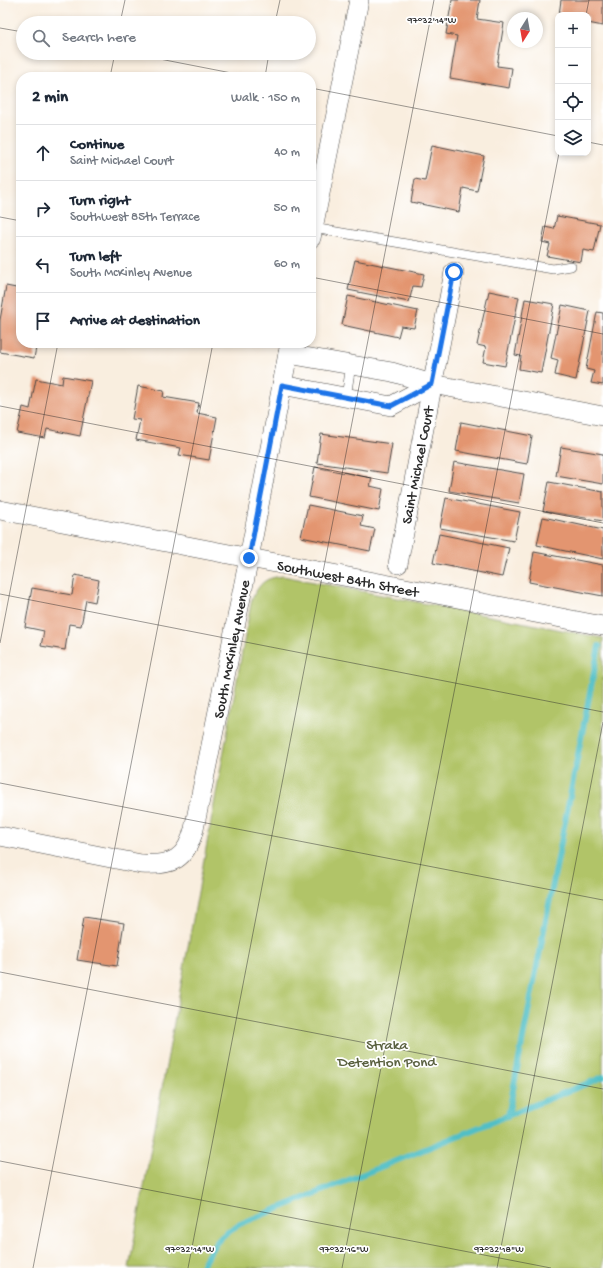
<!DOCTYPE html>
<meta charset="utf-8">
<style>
body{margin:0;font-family:"Gochi Hand",sans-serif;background:#f6f6f7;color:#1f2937}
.controls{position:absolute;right:12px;top:12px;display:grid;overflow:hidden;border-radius:8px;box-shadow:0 2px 6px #0003}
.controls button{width:36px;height:36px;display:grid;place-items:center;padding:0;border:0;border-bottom:1px solid #e0e1e3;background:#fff;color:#1f2937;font:20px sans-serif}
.compass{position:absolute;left:507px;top:12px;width:36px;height:36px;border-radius:50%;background:#fff;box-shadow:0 2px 6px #0003;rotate:191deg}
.stop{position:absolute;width:12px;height:12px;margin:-9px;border:3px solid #1a73e8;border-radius:50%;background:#fff}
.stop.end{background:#1a73e8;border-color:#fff;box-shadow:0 1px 4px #0008}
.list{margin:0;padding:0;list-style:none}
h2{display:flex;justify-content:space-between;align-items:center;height:52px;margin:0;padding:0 16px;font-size:17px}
h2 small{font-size:13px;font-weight:400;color:#747a83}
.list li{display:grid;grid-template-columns:26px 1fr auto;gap:12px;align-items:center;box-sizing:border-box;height:56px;padding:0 16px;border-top:1px solid #e0e1e3}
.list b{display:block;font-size:15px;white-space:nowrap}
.list p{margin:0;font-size:13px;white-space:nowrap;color:#747a83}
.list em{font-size:13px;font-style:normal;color:#747a83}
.icon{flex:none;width:22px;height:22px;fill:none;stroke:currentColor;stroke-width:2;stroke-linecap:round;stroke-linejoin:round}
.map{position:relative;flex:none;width:603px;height:1268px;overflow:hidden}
.search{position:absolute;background:#fff;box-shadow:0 2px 6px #0003;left:16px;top:16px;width:300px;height:44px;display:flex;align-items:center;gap:10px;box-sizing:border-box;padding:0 14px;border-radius:22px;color:#747a83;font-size:15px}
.panel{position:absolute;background:#fff;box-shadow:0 2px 6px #0003;left:16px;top:72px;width:300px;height:276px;border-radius:16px}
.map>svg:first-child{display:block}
.green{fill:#b1c468;stroke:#6e784a}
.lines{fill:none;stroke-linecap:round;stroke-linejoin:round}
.stream{stroke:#51bfc6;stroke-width:6}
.building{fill:#e3956f}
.lane-casing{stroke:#4a4846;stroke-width:10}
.street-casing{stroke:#4a4846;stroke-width:20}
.lane{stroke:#fff;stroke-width:9}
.street{stroke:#fff;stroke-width:19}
.route{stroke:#1a73e8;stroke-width:5}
.ticks{fill:none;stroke:#2b2b2b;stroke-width:1;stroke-opacity:0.45}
.labels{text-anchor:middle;stroke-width:3.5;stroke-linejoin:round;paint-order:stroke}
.street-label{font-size:15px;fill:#2b2b2b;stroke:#fff}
.park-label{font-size:15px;fill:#5a6140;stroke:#fff}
.ticks-label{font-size:10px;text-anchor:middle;fill:#2b2b2b;stroke:#fff;stroke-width:3.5;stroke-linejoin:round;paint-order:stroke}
</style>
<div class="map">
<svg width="603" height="1268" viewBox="0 0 603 1268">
<rect width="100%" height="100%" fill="#fff"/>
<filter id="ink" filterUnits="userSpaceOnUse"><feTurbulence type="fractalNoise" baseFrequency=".025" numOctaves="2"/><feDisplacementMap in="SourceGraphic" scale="8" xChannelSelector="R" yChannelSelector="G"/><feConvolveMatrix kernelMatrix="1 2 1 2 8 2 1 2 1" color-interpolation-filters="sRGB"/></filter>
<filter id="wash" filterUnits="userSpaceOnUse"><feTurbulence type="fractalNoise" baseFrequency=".012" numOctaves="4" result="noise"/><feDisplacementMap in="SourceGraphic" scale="16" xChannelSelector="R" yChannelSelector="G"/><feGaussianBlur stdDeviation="0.9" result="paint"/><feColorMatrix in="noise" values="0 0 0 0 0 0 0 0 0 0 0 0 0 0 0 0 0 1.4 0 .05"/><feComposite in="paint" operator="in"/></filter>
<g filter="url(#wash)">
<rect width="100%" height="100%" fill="#f9eedf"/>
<path class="green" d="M 283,576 L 603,638 L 603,1268 L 129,1268 L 252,598 C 261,582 265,578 283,576 Z"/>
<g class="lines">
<g class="stream">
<path d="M 508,1116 L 599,646"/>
<path d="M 201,1268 C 212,1247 219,1235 240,1224 L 603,1077"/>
</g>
</g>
<g id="blocks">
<g class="building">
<path d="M 452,0 L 480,0 L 477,19 L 504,23 L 497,66 L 512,68 L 509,88 L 450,78 L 457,36 L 446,34 Z"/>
<path d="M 561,0 L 603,0 L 603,26 L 588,23 L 588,15 L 559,15 Z"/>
<path d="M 432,145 L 484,156 L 477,191 L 463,188 L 459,212 L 411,202 L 415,179 L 425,181 Z"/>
<path d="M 557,216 L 600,224 L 594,252 L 583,250 L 581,262 L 547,256 L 550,244 L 542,242 L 545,227 L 554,229 Z"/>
<path d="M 355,260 L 424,274 L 421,287 L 413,286 L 409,302 L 348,290 Z"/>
<path d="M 6,286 L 21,289 L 21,343 L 37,343 L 34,358 L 0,352 L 0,320 Z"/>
<path d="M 489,291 L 519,297 L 505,366 L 483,362 L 486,347 L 477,345 Z"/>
<path d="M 348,296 L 418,311 L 414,328 L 401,326 L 398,337 L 342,325 Z"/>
<path d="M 525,299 L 554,304 L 541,373 L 519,369 L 521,356 L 515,355 Z"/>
<path d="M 562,305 L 590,311 L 576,380 L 555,375 L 558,360 L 551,358 Z"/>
<path d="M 597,312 L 603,313 L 603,385 L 591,383 L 594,371 L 586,369 Z"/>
<path d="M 63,376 L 91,381 L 80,436 L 47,429 L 45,438 L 17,433 L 23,407 L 30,409 L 36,379 L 62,384 Z"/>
<path d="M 138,386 L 164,391 L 163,397 L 199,403 L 197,413 L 217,417 L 209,460 L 179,455 L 181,448 L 136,440 L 140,420 L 132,419 Z"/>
<path d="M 461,422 L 532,436 L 527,464 L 456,451 Z"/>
<path d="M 321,434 L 392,444 L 387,473 L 317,463 Z"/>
<path d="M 561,447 L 603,454 L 603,484 L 556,476 Z"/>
<path d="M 454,462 L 524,474 L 519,503 L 449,491 Z"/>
<path d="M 315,467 L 372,478 L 370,486 L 383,489 L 379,511 L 309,497 Z"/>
<path d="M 549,482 L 603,492 L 603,521 L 543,511 Z"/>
<path d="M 446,498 L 520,512 L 514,541 L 440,528 Z"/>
<path d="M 308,505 L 363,516 L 361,526 L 375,529 L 370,551 L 301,537 Z"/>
<path d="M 543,517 L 603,530 L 603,559 L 537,545 Z"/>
<path d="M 439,534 L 509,548 L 502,577 L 433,563 Z"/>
<path d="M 534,552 L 603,565 L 603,596 L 529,582 Z"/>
<path d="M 75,575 L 99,580 L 95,602 L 86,600 L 81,626 L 69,624 L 65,650 L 41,646 L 44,631 L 25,627 L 32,588 L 72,595 Z"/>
<path d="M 84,917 L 124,923 L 117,966 L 77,960 Z"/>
</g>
</g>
</g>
<g filter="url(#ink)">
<use href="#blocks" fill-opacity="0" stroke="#4a4846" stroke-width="1"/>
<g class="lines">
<g class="lane-casing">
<g id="lane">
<path d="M 313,228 L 553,269 L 571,266"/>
<path d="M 346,397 L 351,365"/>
</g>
</g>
<g class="street-casing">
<g id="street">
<path d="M 311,238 L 359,0"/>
<path d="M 288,354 L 392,372 L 432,384 L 603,416"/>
<path d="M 282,385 L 391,406 L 432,384"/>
<path d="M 0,510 L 603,626"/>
<path d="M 398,564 L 454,272"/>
<path d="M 0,836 L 141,864 C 172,866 186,860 194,829 L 249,558 L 290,343"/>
</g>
</g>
<use href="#lane" class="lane"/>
<use href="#street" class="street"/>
</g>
</g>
<g class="lines" filter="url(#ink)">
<path class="route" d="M 249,558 L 282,385 L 391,406 L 432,384 L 454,272"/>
</g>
<path class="ticks" d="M 586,15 L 589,0M 120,23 L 125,0M 275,23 L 280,0M 0,28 L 23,32M 129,53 L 252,77M 110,77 L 115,53M 265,77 L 269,53M 311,88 L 558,136M 588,142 L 603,145M 0,217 L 21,221M 311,277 L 603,334M 0,406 L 603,523M 0,594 L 603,712M 0,643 L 58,343M 0,783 L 603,900M 0,972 L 603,1089M 0,1161 L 551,1268M 33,1268 L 213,343M 188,1268 L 434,0M 342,1268 L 559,153M 497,1268 L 603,722"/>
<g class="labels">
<g class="street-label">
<text transform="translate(417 465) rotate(-79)" y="5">Saint Michael Court</text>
<text transform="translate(348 578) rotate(11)" y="5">Southwest 84th Street</text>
<text transform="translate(231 649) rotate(-79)" y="5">South McKinley Avenue</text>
</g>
<g class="park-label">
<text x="387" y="1049">Straka<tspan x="387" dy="17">Detention Pond</tspan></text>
</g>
</g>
<g class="ticks-label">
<text x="432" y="23">97°32'14"W</text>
<text x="190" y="1252">97°32'14"W</text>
<text x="344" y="1252">97°32'16"W</text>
<text x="499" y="1252">97°32'18"W</text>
</g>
</svg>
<div class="controls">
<button>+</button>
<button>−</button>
<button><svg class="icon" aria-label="locate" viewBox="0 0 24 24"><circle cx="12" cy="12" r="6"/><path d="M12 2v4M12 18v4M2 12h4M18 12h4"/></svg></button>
<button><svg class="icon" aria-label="layers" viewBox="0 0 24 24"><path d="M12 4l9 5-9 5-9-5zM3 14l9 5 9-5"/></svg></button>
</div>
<svg class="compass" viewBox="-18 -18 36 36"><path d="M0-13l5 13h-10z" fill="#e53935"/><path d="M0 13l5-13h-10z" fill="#747a83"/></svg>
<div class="stop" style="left:454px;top:272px"></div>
<div class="stop end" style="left:249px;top:558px"></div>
<div class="search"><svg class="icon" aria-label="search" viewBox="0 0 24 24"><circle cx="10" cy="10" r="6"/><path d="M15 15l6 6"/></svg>Search here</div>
<section class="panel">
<h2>2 min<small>Walk · 150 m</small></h2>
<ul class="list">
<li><svg class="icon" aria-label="ahead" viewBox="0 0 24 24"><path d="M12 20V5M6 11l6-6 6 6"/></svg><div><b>Continue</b><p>Saint Michael Court</p></div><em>40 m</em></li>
<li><svg class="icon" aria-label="right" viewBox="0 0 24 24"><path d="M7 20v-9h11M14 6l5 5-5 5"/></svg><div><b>Turn right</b><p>Southwest 85th Terrace</p></div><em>50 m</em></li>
<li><svg class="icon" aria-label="left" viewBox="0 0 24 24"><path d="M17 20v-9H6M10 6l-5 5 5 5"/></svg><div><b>Turn left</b><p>South McKinley Avenue</p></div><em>60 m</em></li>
<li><svg class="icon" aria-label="arrive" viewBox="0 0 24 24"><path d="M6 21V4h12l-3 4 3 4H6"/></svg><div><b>Arrive at destination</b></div></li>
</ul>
</section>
</div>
